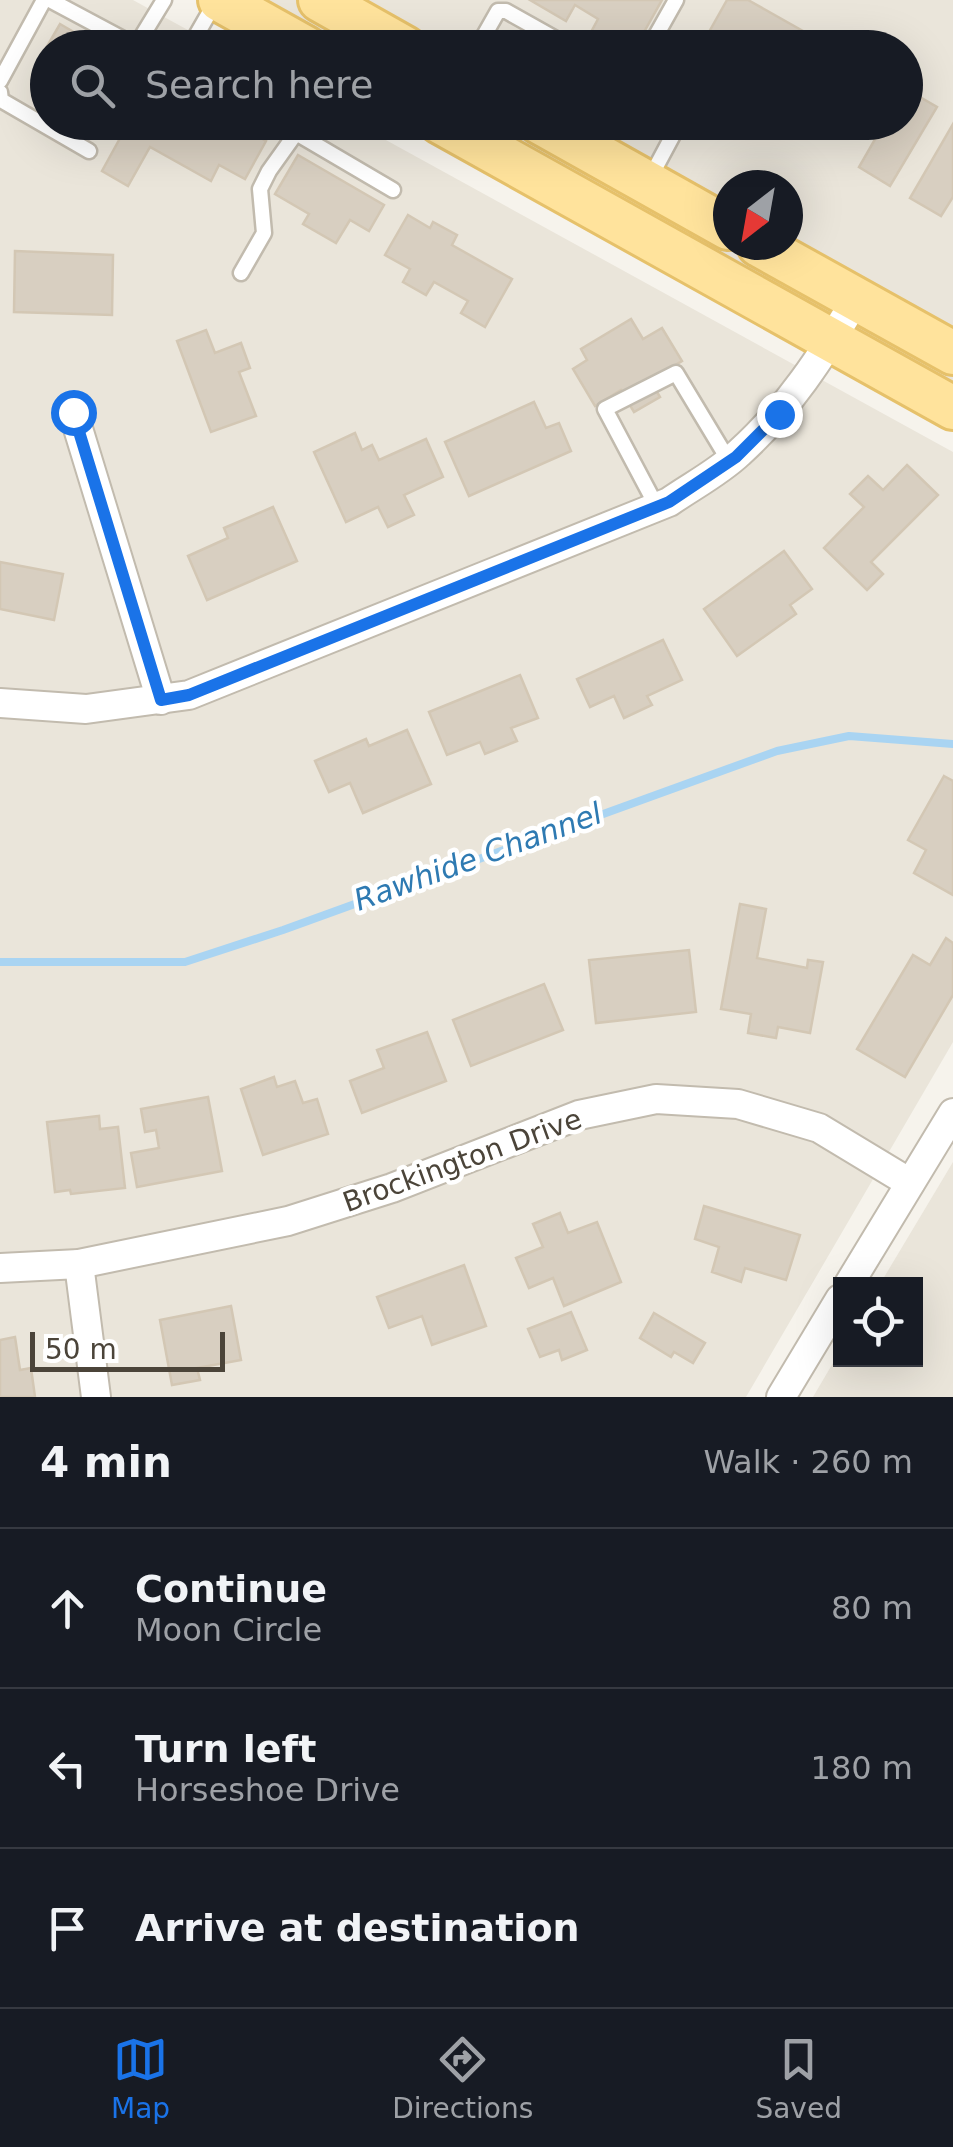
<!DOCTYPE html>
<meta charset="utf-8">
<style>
body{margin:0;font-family:"DejaVu Sans",sans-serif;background:#20242c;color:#f1f3f6}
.controls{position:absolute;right:30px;bottom:30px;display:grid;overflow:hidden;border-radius:0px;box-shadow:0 10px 40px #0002}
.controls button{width:90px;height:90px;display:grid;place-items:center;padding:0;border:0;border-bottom:2px solid #363941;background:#171b24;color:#f1f3f6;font:50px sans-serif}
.compass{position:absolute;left:713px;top:170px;width:90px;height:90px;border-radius:50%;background:#171b24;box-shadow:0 10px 40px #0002;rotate:211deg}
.scale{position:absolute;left:30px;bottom:25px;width:195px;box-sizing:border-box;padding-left:10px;border:5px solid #4b4439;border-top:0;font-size:28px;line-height:35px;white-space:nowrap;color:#4b4439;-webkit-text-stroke:8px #fff;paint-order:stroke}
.stop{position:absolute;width:30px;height:30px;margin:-22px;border:8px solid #1a73e8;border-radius:50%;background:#fff}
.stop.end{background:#1a73e8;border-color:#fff;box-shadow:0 2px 10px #0008}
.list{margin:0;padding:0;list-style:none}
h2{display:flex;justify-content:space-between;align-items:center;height:130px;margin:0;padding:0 40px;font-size:42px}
h2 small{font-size:32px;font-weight:400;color:#9ea1a6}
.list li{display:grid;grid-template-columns:65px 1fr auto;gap:30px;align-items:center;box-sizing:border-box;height:160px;padding:0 40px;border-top:2px solid #363941}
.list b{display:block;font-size:38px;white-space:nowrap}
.list p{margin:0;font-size:32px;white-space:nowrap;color:#9ea1a6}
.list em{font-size:32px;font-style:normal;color:#9ea1a6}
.icon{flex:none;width:55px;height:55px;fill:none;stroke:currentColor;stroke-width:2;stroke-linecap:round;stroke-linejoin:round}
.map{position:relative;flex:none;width:953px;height:1397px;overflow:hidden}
.search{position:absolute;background:#171b24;box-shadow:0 10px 40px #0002;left:30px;right:30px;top:30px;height:110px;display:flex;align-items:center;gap:25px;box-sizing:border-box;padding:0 35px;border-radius:55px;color:#9ea1a6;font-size:38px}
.sheet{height:610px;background:#171b24}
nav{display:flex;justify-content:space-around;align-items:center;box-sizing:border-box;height:140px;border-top:2px solid #363941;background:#171b24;font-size:28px;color:#9ea1a6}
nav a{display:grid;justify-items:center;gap:5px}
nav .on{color:#1a73e8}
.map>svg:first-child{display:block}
.residential{fill:#eae5da;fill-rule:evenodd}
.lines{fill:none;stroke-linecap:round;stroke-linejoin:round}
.stream{stroke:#a9d4f2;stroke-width:8}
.building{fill:#d8cfc1;stroke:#d3c7b4;stroke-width:2.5}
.lane-casing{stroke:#c2bbae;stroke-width:19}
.street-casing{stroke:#c2bbae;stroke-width:32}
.primary-casing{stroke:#e6c16a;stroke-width:48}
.lane{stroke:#fff;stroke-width:14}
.street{stroke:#fff;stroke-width:28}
.primary{stroke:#ffe39c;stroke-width:42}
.route{stroke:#1a73e8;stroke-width:12}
.labels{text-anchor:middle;stroke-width:9;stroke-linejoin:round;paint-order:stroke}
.street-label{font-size:28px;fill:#4b4439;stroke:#fff}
.water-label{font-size:30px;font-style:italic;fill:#2e7ab2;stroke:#fff}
</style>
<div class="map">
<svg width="953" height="1397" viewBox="0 0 953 1397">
<rect width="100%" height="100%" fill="#f6f3ec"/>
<g class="residential">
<path d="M 0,0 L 133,0 L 219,47 L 48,48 L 48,122 L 355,123 L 953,452 L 953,1042 L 746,1397 L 0,1397 Z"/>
<path d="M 220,0 L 953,0 L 953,408 L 440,123 L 906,122 L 906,48 L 306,47 ZM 728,185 L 788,185 L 788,245 L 728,245 Z"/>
<path d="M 953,1162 L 953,1397 L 813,1397 L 840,1351 L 840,1360 L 916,1360 L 916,1284 L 880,1284 Z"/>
</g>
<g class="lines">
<path class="stream" d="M 0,962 L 185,962 L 283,930 L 777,751 L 849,736 L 953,744"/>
</g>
<g class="building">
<path d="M 530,0 L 662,0 L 635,48 L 613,48 L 590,34 L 598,19 L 575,5 L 566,21 Z"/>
<path d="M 727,0 L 748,0 L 817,39 L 812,48 L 700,48 Z"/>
<path d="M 60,24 L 101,48 L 48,48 L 48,94 L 34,86 L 45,67 L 38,62 Z"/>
<path d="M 906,89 L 937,107 L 890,186 L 859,167 L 881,129 L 871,122 L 906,122 Z"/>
<path d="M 129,122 L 233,122 L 266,141 L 245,179 L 219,165 L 211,181 L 150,147 L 128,186 L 102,171 Z"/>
<path d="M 953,124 L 953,197 L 941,216 L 910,198 Z"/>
<path d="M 298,155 L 384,205 L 369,231 L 350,220 L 336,243 L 303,224 L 309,214 L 275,194 Z"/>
<path d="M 408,215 L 430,228 L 433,222 L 457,235 L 452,245 L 512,279 L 485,327 L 461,313 L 468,301 L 434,282 L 426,295 L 403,282 L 410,269 L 385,255 Z"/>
<path d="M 15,251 L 113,255 L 112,315 L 14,312 Z"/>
<path d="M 631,319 L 643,339 L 662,328 L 682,361 L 650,380 L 660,397 L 634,412 L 621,390 L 595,406 L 573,369 L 587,360 L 581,349 Z"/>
<path d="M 206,330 L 215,353 L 241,343 L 250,368 L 239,372 L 256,416 L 211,432 L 177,341 Z"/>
<path d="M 534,402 L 546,428 L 559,423 L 571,451 L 469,496 L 445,442 Z"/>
<path d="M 355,433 L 362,450 L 372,445 L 379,460 L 426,439 L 443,477 L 404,495 L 414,515 L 388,527 L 378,507 L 346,522 L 314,452 Z"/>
<path d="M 907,465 L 938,495 L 871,562 L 883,574 L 867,590 L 824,548 L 864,507 L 850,494 L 868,476 L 883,490 Z"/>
<path d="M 273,507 L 297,561 L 207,600 L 188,556 L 228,538 L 224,528 Z"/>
<path d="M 784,551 L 812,589 L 790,605 L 796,614 L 737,656 L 704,609 Z"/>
<path d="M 0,562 L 63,574 L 54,620 L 0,609 Z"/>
<path d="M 663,640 L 682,680 L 647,696 L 652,705 L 624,718 L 614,696 L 590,707 L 577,679 Z"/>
<path d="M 520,675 L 538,718 L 511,728 L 517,741 L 485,754 L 480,742 L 447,755 L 429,712 Z"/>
<path d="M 407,730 L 431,784 L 363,813 L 350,783 L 329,792 L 315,761 L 366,739 L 369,746 Z"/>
<path d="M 944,776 L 953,781 L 953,895 L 914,873 L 926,850 L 908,840 Z"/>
<path d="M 740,904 L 766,909 L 757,958 L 807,968 L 808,960 L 823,962 L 810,1033 L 778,1027 L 776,1038 L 748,1033 L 751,1014 L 721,1009 Z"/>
<path d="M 946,938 L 953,943 L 953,995 L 905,1077 L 857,1049 L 913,955 L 930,965 Z"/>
<path d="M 689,950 L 696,1012 L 596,1023 L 589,960 Z"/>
<path d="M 544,984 L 563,1030 L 471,1066 L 453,1020 Z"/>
<path d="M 427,1032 L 446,1081 L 362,1113 L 350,1081 L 384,1068 L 377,1050 Z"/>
<path d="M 274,1077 L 277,1087 L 295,1081 L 303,1103 L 317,1099 L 328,1134 L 263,1155 L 241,1089 Z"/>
<path d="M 208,1097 L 222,1171 L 137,1187 L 131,1153 L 159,1148 L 156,1130 L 145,1132 L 141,1109 Z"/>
<path d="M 99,1116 L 100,1129 L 118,1127 L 125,1188 L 71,1194 L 70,1190 L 55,1192 L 47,1122 Z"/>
<path d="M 704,1206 L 800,1235 L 786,1280 L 745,1268 L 741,1282 L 712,1272 L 719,1247 L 695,1239 Z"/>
<path d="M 560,1213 L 568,1233 L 597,1222 L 621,1282 L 564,1306 L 553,1278 L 529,1288 L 516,1258 L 543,1247 L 533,1224 Z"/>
<path d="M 464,1265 L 486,1326 L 432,1345 L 422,1316 L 389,1328 L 377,1297 Z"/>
<path d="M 231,1306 L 241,1360 L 197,1368 L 200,1380 L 172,1385 L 160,1320 Z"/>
<path d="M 571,1312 L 587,1350 L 562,1360 L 559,1350 L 540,1357 L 528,1329 Z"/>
<path d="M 654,1313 L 705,1343 L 693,1363 L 674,1352 L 671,1357 L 640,1338 Z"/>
<path d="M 15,1337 L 20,1370 L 31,1368 L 35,1397 L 0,1397 L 0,1340 Z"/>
</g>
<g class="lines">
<g class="lane-casing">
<g id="lane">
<path d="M 50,0 L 136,46 L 164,0"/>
<path d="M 189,48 L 216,1"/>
<path d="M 477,48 L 498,11 L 506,11 L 572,48"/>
<path d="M 649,48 L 676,0"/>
<path d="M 0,81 L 44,0"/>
<path d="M 0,92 L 1,100 L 89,151"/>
<path d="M 296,133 L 393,190"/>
<path d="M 592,145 L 605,122"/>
<path d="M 650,178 L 680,122"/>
<path d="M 241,273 L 264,233 L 260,189 L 269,171 L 304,122"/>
<path d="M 657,507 L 605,409 L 676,373 L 729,461"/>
</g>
</g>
<g class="street-casing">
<g id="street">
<path d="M 73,412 L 161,700"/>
<path d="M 0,703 L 86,709 L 189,695 L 669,502 C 692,486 719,472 739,453 C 788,409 823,355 856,299"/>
<path d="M 79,1264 L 96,1397"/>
<path d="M 0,1268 L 79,1264 L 288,1221 L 392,1188 L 579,1115 L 656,1099 L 738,1104 L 819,1128 L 910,1183"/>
<path d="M 849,1284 L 953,1113"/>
<path d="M 781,1397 L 840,1299"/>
</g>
</g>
<g class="primary-casing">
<g id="primary">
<path d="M 220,0 L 306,48"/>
<path d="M 320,0 L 405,48"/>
<path d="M 440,122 L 953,408"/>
<path d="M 539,122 L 728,228"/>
<path d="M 759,245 L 953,353"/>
</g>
</g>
<use href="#lane" class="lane"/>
<use href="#street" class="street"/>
<use href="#primary" class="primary"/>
</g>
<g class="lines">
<path class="route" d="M 73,412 L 161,700 L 189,695 L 669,502 L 736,457 L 779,414"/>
</g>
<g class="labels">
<g class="street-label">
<text transform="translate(462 1160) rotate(-20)" y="10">Brockington Drive</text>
</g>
<g class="water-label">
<text transform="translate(478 857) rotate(-20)" y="10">Rawhide Channel</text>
</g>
</g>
</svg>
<div class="controls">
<button><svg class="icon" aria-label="locate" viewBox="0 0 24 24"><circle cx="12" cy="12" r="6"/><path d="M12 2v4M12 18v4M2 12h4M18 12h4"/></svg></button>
</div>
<svg class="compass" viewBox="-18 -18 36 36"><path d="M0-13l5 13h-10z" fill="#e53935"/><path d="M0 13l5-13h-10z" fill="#9ea1a6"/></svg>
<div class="scale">50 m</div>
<div class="stop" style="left:73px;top:412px"></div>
<div class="stop end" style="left:779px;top:414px"></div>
<div class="search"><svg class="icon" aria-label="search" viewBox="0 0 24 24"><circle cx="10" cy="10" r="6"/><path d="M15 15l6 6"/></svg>Search here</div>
</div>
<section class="sheet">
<h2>4 min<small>Walk · 260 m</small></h2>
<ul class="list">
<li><svg class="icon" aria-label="ahead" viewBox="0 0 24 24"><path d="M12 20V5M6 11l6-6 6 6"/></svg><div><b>Continue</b><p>Moon Circle</p></div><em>80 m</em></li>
<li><svg class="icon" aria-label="left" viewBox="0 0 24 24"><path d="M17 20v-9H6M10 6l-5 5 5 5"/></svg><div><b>Turn left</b><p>Horseshoe Drive</p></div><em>180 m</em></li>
<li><svg class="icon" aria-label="arrive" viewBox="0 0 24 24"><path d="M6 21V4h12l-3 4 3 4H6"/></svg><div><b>Arrive at destination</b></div></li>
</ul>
</section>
<nav>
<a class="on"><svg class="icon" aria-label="map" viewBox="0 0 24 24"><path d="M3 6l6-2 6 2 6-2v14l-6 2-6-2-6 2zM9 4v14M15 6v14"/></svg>Map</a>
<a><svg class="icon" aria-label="directions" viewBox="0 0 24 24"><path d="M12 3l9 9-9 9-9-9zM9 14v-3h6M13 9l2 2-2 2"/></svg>Directions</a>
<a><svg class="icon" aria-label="saved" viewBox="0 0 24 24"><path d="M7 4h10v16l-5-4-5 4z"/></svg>Saved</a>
</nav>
